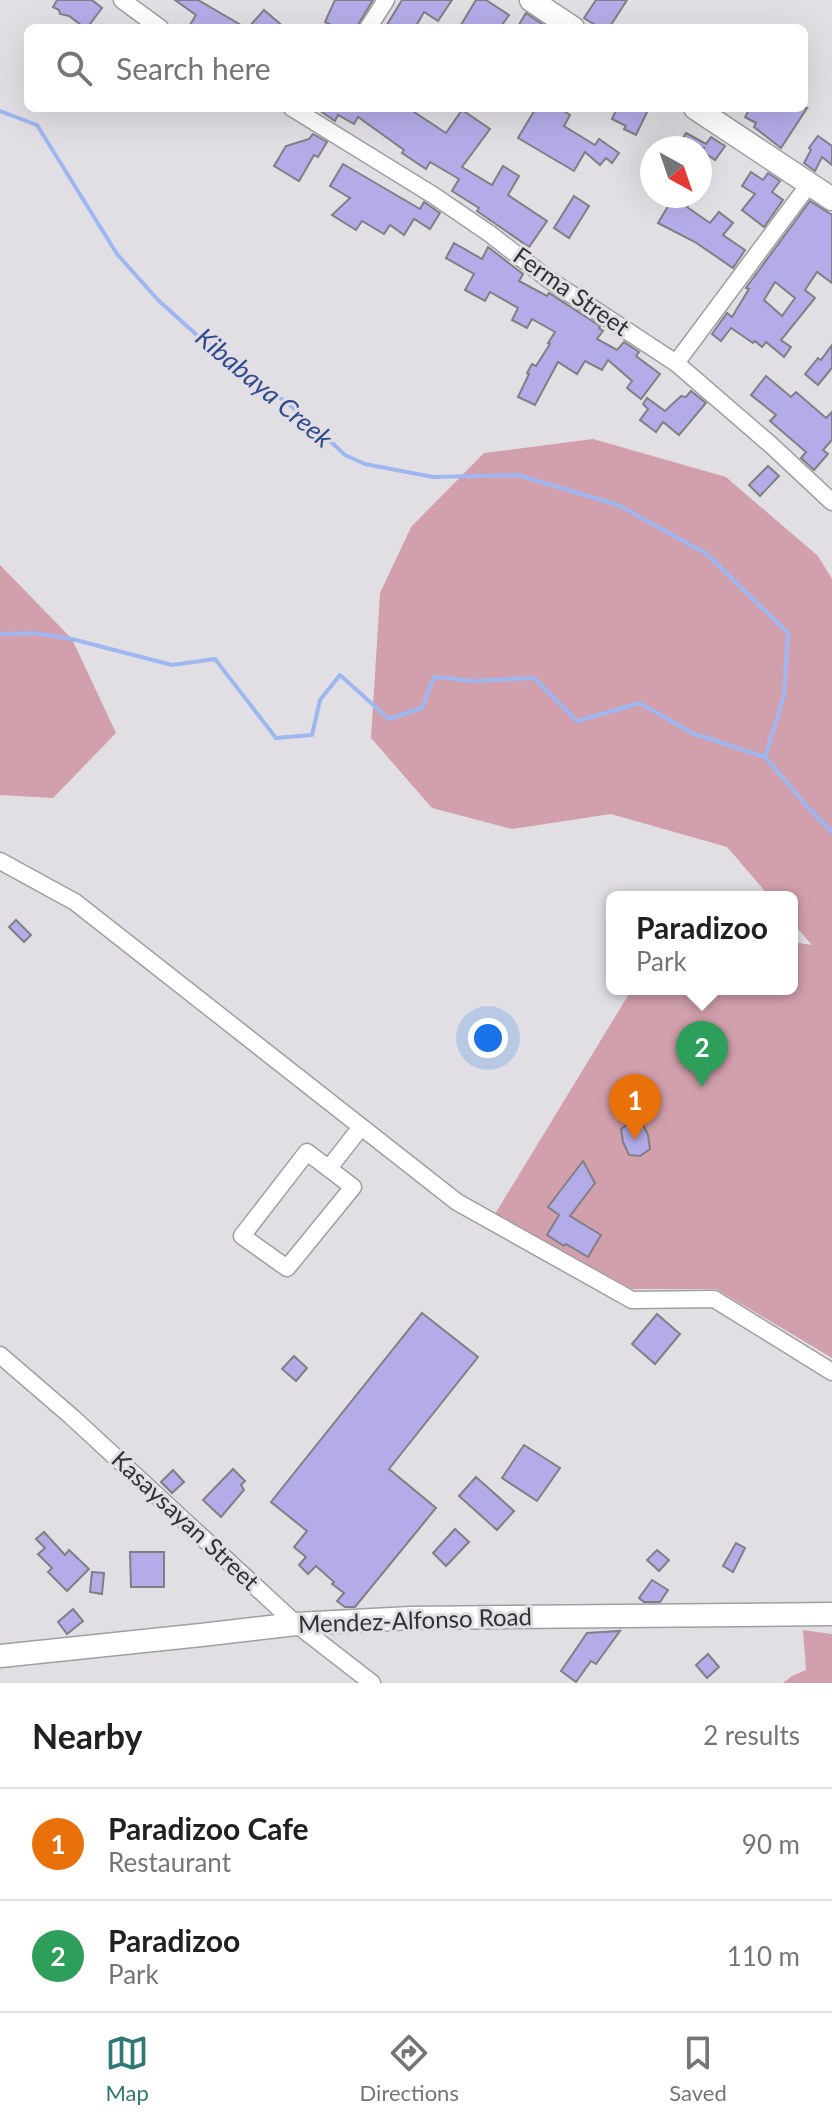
<!DOCTYPE html>
<style>
body{margin:0;font-family:Lato,sans-serif;background:#f6f6f6;color:#202124}
.compass{position:absolute;left:640px;top:136px;width:72px;height:72px;border-radius:50%;background:#fff;box-shadow:0 8px 32px #0002;rotate:140deg}
.you{position:absolute;left:488px;top:1038px;width:28px;height:28px;margin:-20px;border:6px solid #fff;border-radius:50%;background:#1a73e8;box-shadow:0 0 0 12px #1a73e833}
.badge{display:grid;place-items:center;width:52px;height:52px;border-radius:50%;background:#2f7876;color:#fff;font-size:26px;font-weight:700}
.pin{position:absolute;translate:-50% -66px;filter:drop-shadow(0 2px 4px #0008)}
.pin::after{content:'';position:absolute;top:42px;width:28px;height:24px;background:inherit;clip-path:polygon(0 0,100% 0,50% 100%)}
.popup{position:absolute;left:606px;top:891px;width:192px;height:104px;box-sizing:border-box;display:grid;place-content:center;border-radius:12px;background:#fff;filter:drop-shadow(0 2px 6px #0005);font-size:26px;white-space:nowrap;color:#757577}
.popup b{font-size:30px;color:#202124}
.popup::after{content:'';position:absolute;left:50%;top:100%;margin-left:-16px;border:16px solid transparent;border-top-color:#fff}
.list{margin:0;padding:0;list-style:none}
h2{display:flex;justify-content:space-between;align-items:center;height:104px;margin:0;padding:0 32px;font-size:34px}
h2 small{font-size:26px;font-weight:400;color:#757577}
.list li{display:grid;grid-template-columns:52px 1fr auto;gap:24px;align-items:center;box-sizing:border-box;height:112px;padding:0 32px;border-top:2px solid #e0e0e0}
.list b{display:block;font-size:30px;white-space:nowrap}
.list p{margin:0;font-size:26px;white-space:nowrap;color:#757577}
.list em{font-size:26px;font-style:normal;color:#757577}
.icon{flex:none;width:44px;height:44px;fill:none;stroke:currentColor;stroke-width:2;stroke-linecap:round;stroke-linejoin:round}
.map{position:relative;flex:none;width:832px;height:1683px;overflow:hidden}
.search{position:absolute;background:#fff;box-shadow:0 8px 32px #0002;left:24px;right:24px;top:24px;height:88px;display:flex;align-items:center;gap:20px;box-sizing:border-box;padding:0 28px;border-radius:12px;color:#757577;font-size:30px}
.sheet{height:328px;background:#fff}
nav{display:flex;justify-content:space-around;align-items:center;box-sizing:border-box;height:112px;border-top:2px solid #e0e0e0;background:#fff;font-size:22px;color:#757577}
nav a{display:grid;justify-items:center;gap:4px}
nav .on{color:#2f7876}
.map>svg:first-child{display:block}
.green{fill:#d2a0ac}
.lines{fill:none;stroke-linecap:round;stroke-linejoin:round}
.stream{stroke:#9eb7f0;stroke-width:4}
.building{fill:#b3ace8;stroke:#7f7f84;stroke-width:2;fill-rule:evenodd}
.minor-casing{stroke:#a19ea3;stroke-width:19}
.secondary-casing{stroke:#a19ea3;stroke-width:25}
.minor{stroke:#fff;stroke-width:16}
.secondary{stroke:#fff;stroke-width:22}
.labels{text-anchor:middle;stroke-width:6;stroke-linejoin:round;paint-order:stroke}
.street-label{font-size:24px;fill:#323133;stroke:#e2dfe4}
.water-label{font-size:26px;font-style:italic;fill:#314c90;stroke:#e2dfe4}
</style>
<div class="map">
<svg width="832" height="1683" viewBox="0 0 832 1683">
<rect width="100%" height="100%" fill="#e2dfe4"/>
<g class="green">
<path d="M 593,439 L 726,477 L 818,556 L 832,579 L 832,1358 L 716,1289 L 632,1289 L 495,1214 L 632,989 L 792,989 L 792,942 L 812,945 L 792,922 L 792,897 L 770,897 L 727,847 L 611,814 L 512,829 L 432,808 L 371,738 L 380,593 L 411,527 L 484,453 Z"/>
<path d="M 0,565 L 72,639 L 116,733 L 53,798 L 0,795 Z"/>
<path d="M 803,1630 L 832,1634 L 832,1683 L 783,1683 L 792,1676 L 806,1670 Z"/>
</g>
<g class="lines">
<g class="stream">
<path d="M 0,111 L 37,125 L 117,254 L 158,300 L 198,336 L 299,412 L 345,455 L 365,464 L 433,477 L 518,475 L 618,505 L 707,554 L 788,633 L 784,696 L 765,757"/>
<path d="M 0,634 L 35,633 L 72,639 L 172,665 L 215,659 L 276,738 L 312,735 L 320,700 L 340,675 L 389,719 L 422,708 L 434,677 L 474,681 L 534,678 L 577,721 L 640,703 L 692,733 L 765,757 L 806,805 L 832,832"/>
</g>
</g>
<g class="building">
<path d="M 57,0 L 92,0 L 102,8 L 87,28 L 85,28 L 69,16 L 60,14 L 59,10 L 53,7 Z"/>
<path d="M 175,0 L 198,0 L 246,28 L 188,28 L 196,15 Z"/>
<path d="M 335,0 L 373,0 L 356,28 L 337,28 L 325,22 Z"/>
<path d="M 402,0 L 452,0 L 438,21 L 424,12 L 415,28 L 385,28 Z"/>
<path d="M 476,0 L 486,0 L 509,15 L 500,28 L 459,28 Z"/>
<path d="M 596,0 L 627,0 L 609,28 L 600,28 L 584,18 Z"/>
<path d="M 264,10 L 285,28 L 248,28 Z"/>
<path d="M 526,13 L 548,28 L 517,28 Z"/>
<path d="M 316,108 L 408,108 L 446,133 L 462,110 L 490,129 L 462,167 L 492,185 L 503,166 L 519,176 L 508,195 L 547,221 L 529,247 L 477,211 L 479,208 L 452,191 L 459,179 L 430,162 L 426,169 L 402,153 L 404,150 L 358,117 L 354,124 L 338,115 L 335,121 Z"/>
<path d="M 536,108 L 559,108 L 570,115 L 564,126 L 595,145 L 599,139 L 619,153 L 612,163 L 606,158 L 600,165 L 585,152 L 574,171 L 518,138 Z"/>
<path d="M 617,108 L 649,108 L 636,135 L 624,129 L 626,126 L 612,119 Z"/>
<path d="M 750,108 L 807,108 L 781,148 L 754,127 L 756,123 L 745,117 Z"/>
<path d="M 686,133 L 706,144 L 711,137 L 725,146 L 715,160 L 702,151 L 704,148 L 677,148 Z"/>
<path d="M 313,134 L 327,142 L 318,157 L 314,155 L 299,181 L 274,166 L 286,146 L 309,139 Z"/>
<path d="M 818,136 L 832,146 L 832,165 L 822,157 L 815,171 L 804,163 L 811,150 L 809,148 Z"/>
<path d="M 343,164 L 420,209 L 424,202 L 440,213 L 430,229 L 414,219 L 404,235 L 390,225 L 384,234 L 362,221 L 356,230 L 332,215 L 350,198 L 330,186 Z"/>
<path d="M 751,172 L 763,180 L 768,173 L 780,181 L 772,192 L 783,200 L 764,227 L 742,210 L 755,194 L 742,186 Z"/>
<path d="M 574,196 L 589,206 L 569,238 L 554,228 Z"/>
<path d="M 674,196 L 694,196 L 687,207 L 710,223 L 719,212 L 733,223 L 723,235 L 745,250 L 733,268 L 695,242 L 658,223 Z"/>
<path d="M 810,201 L 832,215 L 832,283 L 817,272 L 805,290 L 815,298 L 781,340 L 791,347 L 784,357 L 766,342 L 762,347 L 755,341 L 753,343 L 731,328 L 721,341 L 712,334 L 727,313 L 732,317 L 749,289 L 746,288 L 748,285 ZM 775,282 L 795,298 L 782,316 L 764,300 Z"/>
<path d="M 454,243 L 482,259 L 488,247 L 523,274 L 519,281 L 547,296 L 549,293 L 600,326 L 599,328 L 603,331 L 597,339 L 617,350 L 624,342 L 639,352 L 636,356 L 660,374 L 641,399 L 627,388 L 632,381 L 608,360 L 602,370 L 585,361 L 577,374 L 558,362 L 535,405 L 518,397 L 529,374 L 527,373 L 532,364 L 536,366 L 550,344 L 548,343 L 555,332 L 532,319 L 527,328 L 512,320 L 518,308 L 490,292 L 485,301 L 465,290 L 474,274 L 446,258 Z"/>
<path d="M 832,345 L 832,368 L 818,385 L 805,374 L 818,358 L 821,360 Z"/>
<path d="M 766,376 L 791,397 L 796,392 L 826,418 L 832,412 L 832,440 L 823,450 L 828,454 L 814,470 L 801,458 L 806,452 L 770,421 L 776,415 L 751,395 Z"/>
<path d="M 691,391 L 706,403 L 679,435 L 663,422 L 656,432 L 640,420 L 648,409 L 643,404 L 647,398 L 665,411 L 681,396 L 686,397 Z"/>
<path d="M 768,466 L 779,476 L 760,496 L 749,485 Z"/>
<path d="M 16,920 L 31,935 L 24,942 L 9,927 Z"/>
<path d="M 631,1122 L 642,1123 L 648,1135 L 650,1149 L 640,1156 L 629,1155 L 623,1142 L 621,1129 Z"/>
<path d="M 583,1161 L 595,1183 L 570,1216 L 601,1235 L 588,1257 L 566,1244 L 564,1246 L 547,1235 L 559,1215 L 548,1207 Z"/>
<path d="M 422,1313 L 478,1357 L 389,1469 L 436,1508 L 355,1607 L 345,1607 L 337,1601 L 344,1593 L 332,1584 L 334,1582 L 316,1566 L 308,1574 L 299,1565 L 306,1557 L 294,1547 L 307,1531 L 271,1502 Z"/>
<path d="M 657,1314 L 680,1334 L 655,1364 L 632,1344 Z"/>
<path d="M 294,1356 L 307,1368 L 296,1381 L 282,1369 Z"/>
<path d="M 524,1445 L 560,1468 L 537,1501 L 502,1478 Z"/>
<path d="M 233,1469 L 245,1481 L 241,1485 L 244,1490 L 221,1517 L 203,1500 Z"/>
<path d="M 173,1470 L 184,1482 L 172,1493 L 161,1482 Z"/>
<path d="M 476,1477 L 514,1511 L 497,1530 L 459,1496 Z"/>
<path d="M 455,1529 L 469,1542 L 446,1566 L 433,1553 Z"/>
<path d="M 44,1532 L 65,1555 L 69,1550 L 89,1569 L 67,1591 L 48,1572 L 52,1568 L 38,1554 L 45,1548 L 36,1539 Z"/>
<path d="M 736,1543 L 745,1548 L 733,1572 L 723,1566 Z"/>
<path d="M 657,1550 L 669,1560 L 659,1571 L 647,1560 Z"/>
<path d="M 130,1552 L 164,1552 L 164,1587 L 131,1587 Z"/>
<path d="M 92,1572 L 104,1573 L 102,1594 L 90,1592 Z"/>
<path d="M 652,1580 L 668,1590 L 660,1602 L 644,1602 L 639,1598 Z"/>
<path d="M 73,1609 L 83,1621 L 67,1634 L 58,1622 Z"/>
<path d="M 620,1631 L 596,1664 L 591,1661 L 576,1682 L 561,1671 L 587,1633 Z"/>
<path d="M 708,1654 L 719,1667 L 707,1678 L 696,1665 Z"/>
</g>
<g class="lines">
<g class="minor-casing">
<g id="minor">
<path d="M 122,0 L 160,28"/>
<path d="M 368,28 L 386,0"/>
<path d="M 292,108 L 433,195 L 490,234 L 548,279 L 676,363 L 771,445 L 832,502"/>
<path d="M 676,363 L 810,183"/>
<path d="M 0,861 L 75,902 L 457,1202 L 632,1300 L 714,1299 L 832,1372"/>
<path d="M 307,1152 L 353,1187 L 287,1268 L 242,1236 Z"/>
<path d="M 329,1168 L 361,1127"/>
<path d="M 0,1355 L 72,1417 L 296,1624 L 372,1683"/>
</g>
</g>
<g class="secondary-casing">
<g id="secondary">
<path d="M 531,0 L 573,28"/>
<path d="M 695,108 L 832,199"/>
<path d="M 0,1656 L 201,1635 L 296,1624 L 411,1618 L 832,1614"/>
</g>
</g>
<use href="#minor" class="minor"/>
<use href="#secondary" class="secondary"/>
</g>
<g class="labels">
<g class="street-label">
<text transform="translate(571 292) rotate(35)" y="8">Ferma Street</text>
<text transform="translate(185 1521) rotate(43)" y="8">Kasaysayan Street</text>
<text transform="translate(415 1621) rotate(-2)" y="8">Mendez-Alfonso Road</text>
</g>
<g class="water-label">
<text transform="translate(264 388) rotate(40)" y="9">Kibabaya Creek</text>
</g>
</g>
</svg>
<svg class="compass" viewBox="-18 -18 36 36"><path d="M0-13l5 13h-10z" fill="#e53935"/><path d="M0 13l5-13h-10z" fill="#757577"/></svg>
<div class="you"></div>
<div class="pin badge" style="left:635px;top:1140px;background:#e8710a">1</div>
<div class="pin badge" style="left:702px;top:1087px;background:#2e9e5b">2</div>
<div class="popup"><b>Paradizoo</b>Park</div>
<div class="search"><svg class="icon" aria-label="search" viewBox="0 0 24 24"><circle cx="10" cy="10" r="6"/><path d="M15 15l6 6"/></svg>Search here</div>
</div>
<section class="sheet">
<h2>Nearby<small>2 results</small></h2>
<ul class="list">
<li><span class="badge" style="background:#e8710a">1</span><div><b>Paradizoo Cafe</b><p>Restaurant</p></div><em>90 m</em></li>
<li><span class="badge" style="background:#2e9e5b">2</span><div><b>Paradizoo</b><p>Park</p></div><em>110 m</em></li>
</ul>
</section>
<nav>
<a class="on"><svg class="icon" aria-label="map" viewBox="0 0 24 24"><path d="M3 6l6-2 6 2 6-2v14l-6 2-6-2-6 2zM9 4v14M15 6v14"/></svg>Map</a>
<a><svg class="icon" aria-label="directions" viewBox="0 0 24 24"><path d="M12 3l9 9-9 9-9-9zM9 14v-3h6M13 9l2 2-2 2"/></svg>Directions</a>
<a><svg class="icon" aria-label="saved" viewBox="0 0 24 24"><path d="M7 4h10v16l-5-4-5 4z"/></svg>Saved</a>
</nav>
